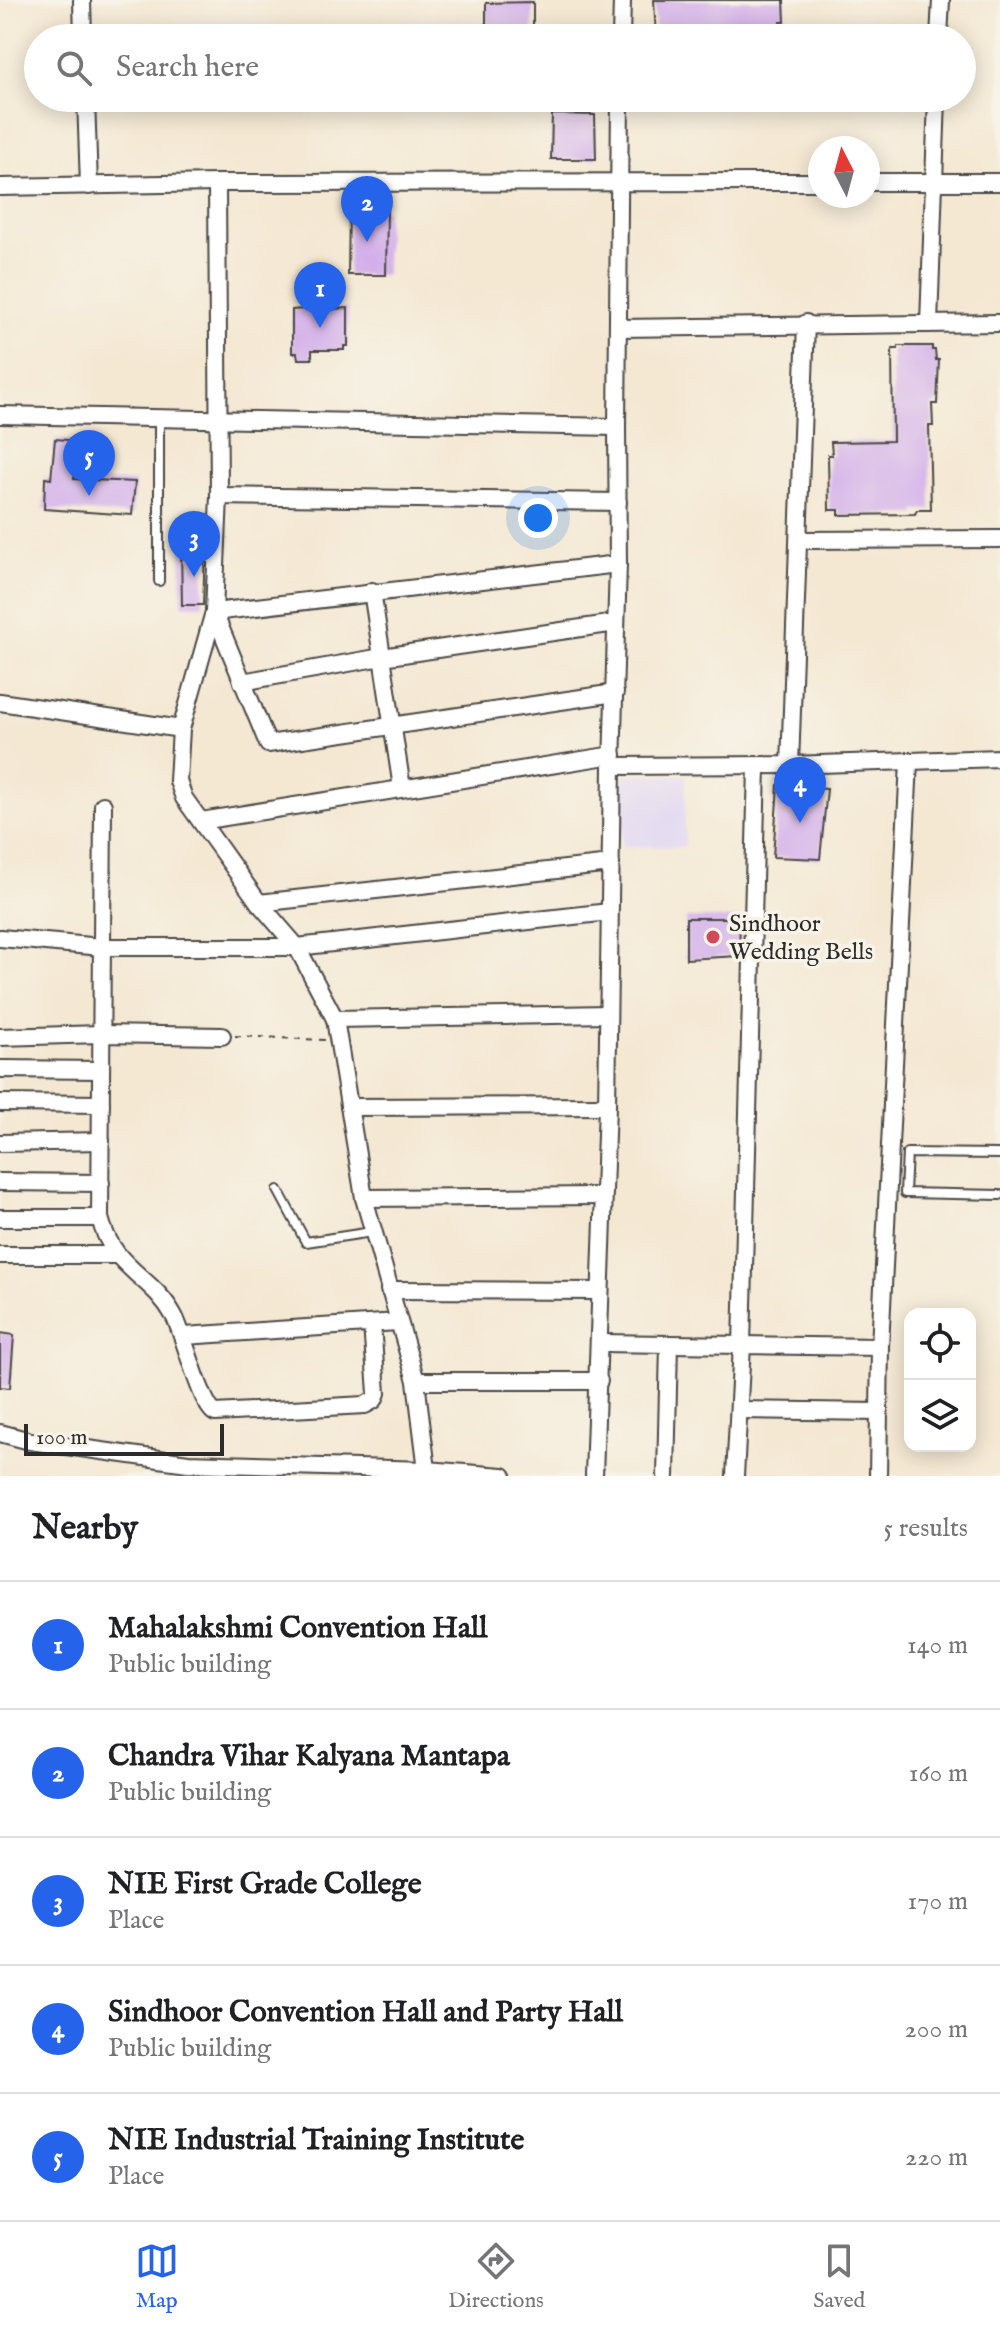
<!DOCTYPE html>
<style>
body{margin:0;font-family:"IM FELL English",serif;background:#f2f2f2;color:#202124}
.controls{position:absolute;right:24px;bottom:24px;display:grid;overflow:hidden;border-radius:16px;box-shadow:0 4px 20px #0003}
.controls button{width:72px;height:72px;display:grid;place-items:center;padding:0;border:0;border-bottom:2px solid #e0e0e0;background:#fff;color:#202124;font:40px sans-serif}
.compass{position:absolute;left:808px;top:136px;width:72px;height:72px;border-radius:50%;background:#fff;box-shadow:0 4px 20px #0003;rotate:354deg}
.scale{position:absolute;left:24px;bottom:20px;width:200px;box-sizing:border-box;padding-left:8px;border:4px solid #2b2b2b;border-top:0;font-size:22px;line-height:28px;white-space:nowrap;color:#2b2b2b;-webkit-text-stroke:6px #f7f3e8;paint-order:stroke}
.you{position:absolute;left:538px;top:518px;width:28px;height:28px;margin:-20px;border:6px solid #fff;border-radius:50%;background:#1a73e8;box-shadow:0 0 0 12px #1a73e833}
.badge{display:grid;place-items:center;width:52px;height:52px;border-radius:50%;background:#2563eb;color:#fff;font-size:26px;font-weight:700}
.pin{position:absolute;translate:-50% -66px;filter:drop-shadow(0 2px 4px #0008)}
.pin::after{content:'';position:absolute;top:42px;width:28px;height:24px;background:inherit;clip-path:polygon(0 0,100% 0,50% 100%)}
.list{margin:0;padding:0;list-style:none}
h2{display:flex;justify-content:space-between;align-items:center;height:104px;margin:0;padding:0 32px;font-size:34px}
h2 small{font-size:26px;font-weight:400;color:#757577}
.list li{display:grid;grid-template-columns:52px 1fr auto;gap:24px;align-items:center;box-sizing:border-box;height:128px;padding:0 32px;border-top:2px solid #e0e0e0}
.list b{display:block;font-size:30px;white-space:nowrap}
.list p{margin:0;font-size:26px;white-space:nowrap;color:#757577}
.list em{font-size:26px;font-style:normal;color:#757577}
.icon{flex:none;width:44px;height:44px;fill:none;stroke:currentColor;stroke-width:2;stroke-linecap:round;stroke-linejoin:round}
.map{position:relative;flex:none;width:1000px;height:1476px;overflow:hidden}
.search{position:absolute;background:#fff;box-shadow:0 4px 20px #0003;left:24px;right:24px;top:24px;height:88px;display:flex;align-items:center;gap:20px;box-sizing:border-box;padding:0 28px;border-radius:44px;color:#757577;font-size:30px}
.sheet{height:744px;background:#fff}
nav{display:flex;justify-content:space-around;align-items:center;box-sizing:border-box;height:112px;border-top:2px solid #e0e0e0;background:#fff;font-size:22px;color:#757577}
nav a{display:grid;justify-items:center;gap:4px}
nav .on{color:#2563eb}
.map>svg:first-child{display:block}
.built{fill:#e0d4f4}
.building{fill:#d2adea}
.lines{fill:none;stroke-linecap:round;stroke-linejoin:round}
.lane-casing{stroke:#494744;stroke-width:12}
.street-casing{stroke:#494744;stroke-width:20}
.path{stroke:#494744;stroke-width:2;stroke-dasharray:6 6;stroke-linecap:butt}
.lane{stroke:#fff;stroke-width:8}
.street{stroke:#fff;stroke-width:16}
.poi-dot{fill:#d1495b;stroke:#f7f3e8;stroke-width:3}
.labels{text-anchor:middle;stroke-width:7;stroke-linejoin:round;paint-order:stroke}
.poi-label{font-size:24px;fill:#2b2b2b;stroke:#f7f3e8;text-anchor:start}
</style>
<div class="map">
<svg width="1000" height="1476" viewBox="0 0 1000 1476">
<rect width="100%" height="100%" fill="#f7f3e8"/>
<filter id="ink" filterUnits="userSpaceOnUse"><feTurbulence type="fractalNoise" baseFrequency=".0125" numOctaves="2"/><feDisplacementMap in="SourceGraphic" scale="16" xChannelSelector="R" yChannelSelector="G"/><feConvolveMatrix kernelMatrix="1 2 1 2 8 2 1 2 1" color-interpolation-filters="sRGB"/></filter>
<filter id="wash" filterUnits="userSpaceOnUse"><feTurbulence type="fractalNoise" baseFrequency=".006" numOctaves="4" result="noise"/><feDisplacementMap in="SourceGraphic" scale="32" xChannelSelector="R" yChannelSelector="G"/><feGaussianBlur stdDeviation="1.8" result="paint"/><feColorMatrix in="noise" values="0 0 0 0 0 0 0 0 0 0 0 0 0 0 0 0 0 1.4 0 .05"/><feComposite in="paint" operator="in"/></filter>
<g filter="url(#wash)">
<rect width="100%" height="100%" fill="#f4e8d3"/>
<path class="built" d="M 623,774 L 686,775 L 685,847 L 622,846 Z"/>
<g id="blocks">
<g class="building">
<path d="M 654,0 L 784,0 L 785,22 L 781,22 L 782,38 L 656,38 Z"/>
<path d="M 533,2 L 533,38 L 486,38 L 486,3 Z"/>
<path d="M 552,114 L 595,115 L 596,159 L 551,159 Z"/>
<path d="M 349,209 L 387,210 L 386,275 L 348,275 Z"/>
<path d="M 315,303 L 316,310 L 348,308 L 348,346 L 344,346 L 344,350 L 312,350 L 312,359 L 298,359 L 297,353 L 292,353 L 292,310 L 303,309 L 303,304 Z"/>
<path d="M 898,346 L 932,346 L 932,350 L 935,350 L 936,360 L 939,360 L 937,404 L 932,404 L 933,426 L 929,426 L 931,510 L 917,510 L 915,514 L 839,515 L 839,510 L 829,510 L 828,455 L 832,455 L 831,442 L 893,441 L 892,349 L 898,349 Z"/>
<path d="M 55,439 L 80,441 L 74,479 L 135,482 L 132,515 L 44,509 L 45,478 L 51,479 Z"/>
<path d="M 181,548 L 205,549 L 203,605 L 182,605 Z"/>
<path d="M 778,785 L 827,789 L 820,859 L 773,857 Z"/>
<path d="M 686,918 L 740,918 L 739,956 L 686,959 Z"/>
<path d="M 0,1333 L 14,1335 L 10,1388 L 0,1387 Z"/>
</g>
</g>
</g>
<g filter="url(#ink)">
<use href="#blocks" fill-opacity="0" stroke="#494744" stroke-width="2"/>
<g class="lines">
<g class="lane-casing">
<g id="lane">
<path d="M 159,581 L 159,420"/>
<path d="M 1000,1154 L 907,1153 L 905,1193 L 1000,1195"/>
<path d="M 278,1190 L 306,1242 L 372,1232"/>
</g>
</g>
<g class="street-casing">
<g id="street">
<path d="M 82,0 L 83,38"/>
<path d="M 621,38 L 622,0"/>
<path d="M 939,38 L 941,0"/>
<path d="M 86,98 L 89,186"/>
<path d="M 868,182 L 1000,182"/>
<path d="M 217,183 L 219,496 L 214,612 L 181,729 L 178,781 L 184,798 L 259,903 L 297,947 L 335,1019 L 364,1198 L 416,1381 L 427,1470"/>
<path d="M 0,187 L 217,183 L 820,182"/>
<path d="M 929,324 L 937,98"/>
<path d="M 619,328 L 1000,323"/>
<path d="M 0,415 L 617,427"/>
<path d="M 219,496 L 618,502"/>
<path d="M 799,540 L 1000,539"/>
<path d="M 372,591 L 402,788"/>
<path d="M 214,612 L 268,744 L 615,693"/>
<path d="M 214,612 L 618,564"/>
<path d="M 242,682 L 382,657 L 616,623"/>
<path d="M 0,702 L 181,729"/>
<path d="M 790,765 L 806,323"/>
<path d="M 612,766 L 790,765 L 1000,758"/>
<path d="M 103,805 L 100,1218 C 113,1270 151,1274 174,1316 C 185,1336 200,1404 215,1413 L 365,1405 L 374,1400 L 377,1393 L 372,1324"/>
<path d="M 201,821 L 613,755"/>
<path d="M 259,903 L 611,864"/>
<path d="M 0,938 L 102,947 L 297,947 L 609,912"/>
<path d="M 335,1019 L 608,1014"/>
<path d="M 0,1037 L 101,1034 L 222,1036"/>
<path d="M 0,1069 L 101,1070"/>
<path d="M 0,1103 L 101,1104"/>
<path d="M 349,1107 L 607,1106"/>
<path d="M 0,1143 L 101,1141"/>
<path d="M 0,1182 L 101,1183"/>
<path d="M 364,1198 L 603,1196"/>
<path d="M 0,1218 L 100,1218"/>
<path d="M 0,1255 L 116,1255"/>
<path d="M 389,1290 L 600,1291"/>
<path d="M 184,1336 L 398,1322"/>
<path d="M 599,1343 L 742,1345 L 757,766"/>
<path d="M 416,1381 L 599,1381"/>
<path d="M 739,1410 L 879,1412"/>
<path d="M 0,1433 L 30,1441 L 188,1463 L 427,1470 L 503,1476"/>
<path d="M 594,1476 L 607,1106 L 612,766 L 618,564 L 617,427 L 620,98"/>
<path d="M 666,1476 L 669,1344"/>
<path d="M 735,1476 L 742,1345 L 880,1347"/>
<path d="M 878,1476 L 880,1347 L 909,762"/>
</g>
</g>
<path class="path" d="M 235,1036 L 325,1040"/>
<use href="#lane" class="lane"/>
<use href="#street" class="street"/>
</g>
</g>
<circle class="poi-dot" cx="713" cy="937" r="8"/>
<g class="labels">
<g class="poi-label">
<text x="729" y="931">Sindhoor<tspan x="729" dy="28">Wedding Bells</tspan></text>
</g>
</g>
</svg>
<div class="controls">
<button><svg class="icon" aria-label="locate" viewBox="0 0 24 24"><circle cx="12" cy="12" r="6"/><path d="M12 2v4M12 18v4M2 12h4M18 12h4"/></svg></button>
<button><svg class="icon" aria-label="layers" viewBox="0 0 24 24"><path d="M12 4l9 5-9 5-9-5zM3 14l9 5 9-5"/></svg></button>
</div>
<svg class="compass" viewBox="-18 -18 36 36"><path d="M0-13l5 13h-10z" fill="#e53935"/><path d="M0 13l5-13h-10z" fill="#757577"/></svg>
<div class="scale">100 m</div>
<div class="you"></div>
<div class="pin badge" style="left:320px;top:328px">1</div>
<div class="pin badge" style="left:367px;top:242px">2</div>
<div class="pin badge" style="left:194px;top:577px">3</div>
<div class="pin badge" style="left:800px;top:823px">4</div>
<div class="pin badge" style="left:89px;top:496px">5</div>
<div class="search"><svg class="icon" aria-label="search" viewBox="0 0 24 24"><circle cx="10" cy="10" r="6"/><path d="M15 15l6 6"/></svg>Search here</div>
</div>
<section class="sheet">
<h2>Nearby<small>5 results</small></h2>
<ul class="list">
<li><span class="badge">1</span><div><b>Mahalakshmi Convention Hall</b><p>Public building</p></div><em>140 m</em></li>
<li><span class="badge">2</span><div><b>Chandra Vihar Kalyana Mantapa</b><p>Public building</p></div><em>160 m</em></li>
<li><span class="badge">3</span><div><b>NIE First Grade College</b><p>Place</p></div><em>170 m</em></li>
<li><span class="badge">4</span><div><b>Sindhoor Convention Hall and Party Hall</b><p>Public building</p></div><em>200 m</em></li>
<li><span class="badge">5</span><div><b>NIE Industrial Training Institute</b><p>Place</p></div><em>220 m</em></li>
</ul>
</section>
<nav>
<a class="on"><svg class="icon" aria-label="map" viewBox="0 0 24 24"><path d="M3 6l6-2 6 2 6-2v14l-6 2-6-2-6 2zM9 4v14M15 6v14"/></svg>Map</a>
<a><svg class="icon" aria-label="directions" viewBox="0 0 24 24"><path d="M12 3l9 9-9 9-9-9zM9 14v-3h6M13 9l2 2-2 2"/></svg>Directions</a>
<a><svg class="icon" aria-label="saved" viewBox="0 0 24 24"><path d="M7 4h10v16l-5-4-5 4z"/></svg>Saved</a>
</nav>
